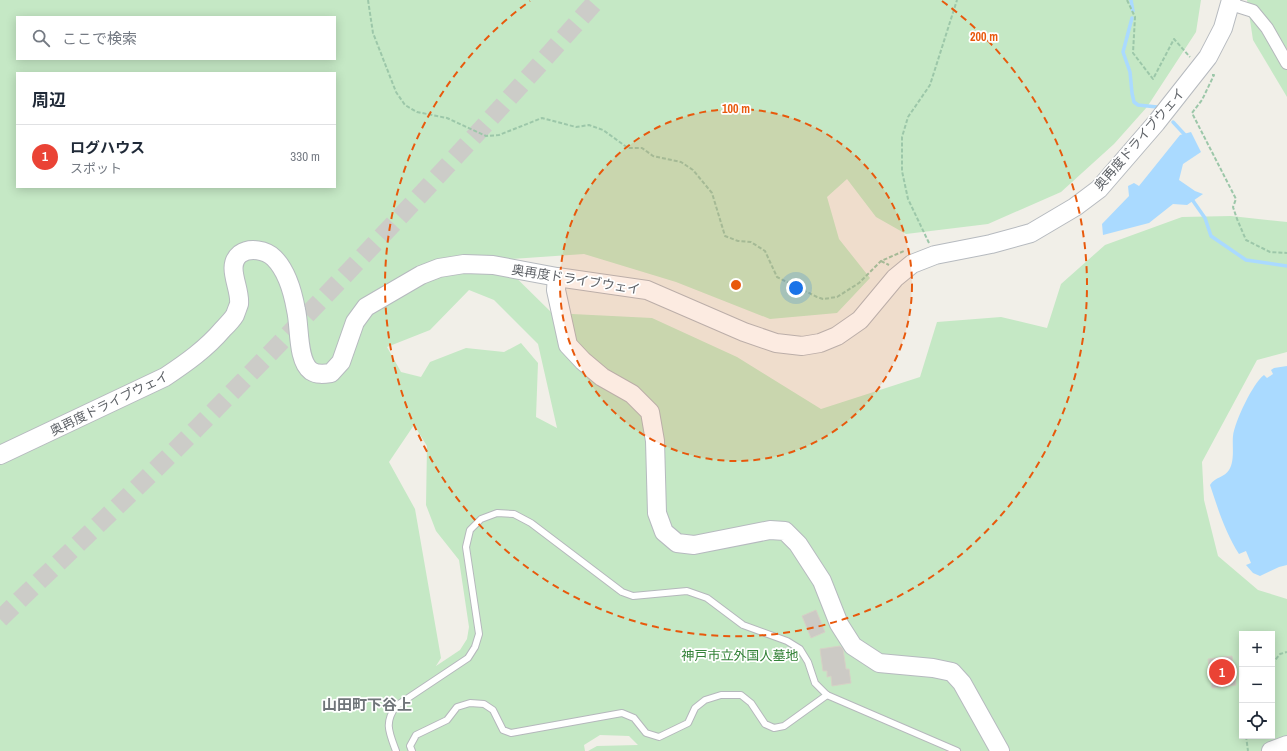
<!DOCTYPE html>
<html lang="ja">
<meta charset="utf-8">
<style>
body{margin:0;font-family:"Archivo Narrow","Noto Sans JP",sans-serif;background:#f6f6f7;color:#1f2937}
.controls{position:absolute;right:12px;bottom:12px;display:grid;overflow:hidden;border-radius:0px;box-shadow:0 2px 10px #0003}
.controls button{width:36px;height:36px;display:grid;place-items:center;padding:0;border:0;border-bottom:1px solid #e0e1e3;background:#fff;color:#1f2937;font:20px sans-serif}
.you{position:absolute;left:796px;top:288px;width:14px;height:14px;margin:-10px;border:3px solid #fff;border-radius:50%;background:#1a73e8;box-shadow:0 0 0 6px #1a73e833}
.badge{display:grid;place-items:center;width:26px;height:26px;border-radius:50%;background:#ea4335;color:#fff;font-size:13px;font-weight:700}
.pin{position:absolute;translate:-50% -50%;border:2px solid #fff;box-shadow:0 1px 4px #0006}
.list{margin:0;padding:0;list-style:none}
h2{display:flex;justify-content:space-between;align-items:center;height:52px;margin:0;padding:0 16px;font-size:17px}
h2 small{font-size:13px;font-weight:400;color:#747a83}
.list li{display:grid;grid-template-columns:26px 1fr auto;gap:12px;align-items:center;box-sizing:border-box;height:64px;padding:0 16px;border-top:1px solid #e0e1e3}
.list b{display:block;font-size:15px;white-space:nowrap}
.list p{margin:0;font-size:13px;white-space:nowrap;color:#747a83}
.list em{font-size:13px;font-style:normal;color:#747a83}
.icon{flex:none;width:22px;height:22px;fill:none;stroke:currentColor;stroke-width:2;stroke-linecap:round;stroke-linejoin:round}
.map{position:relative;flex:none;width:1287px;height:751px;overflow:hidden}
.search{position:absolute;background:#fff;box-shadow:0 2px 10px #0003;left:16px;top:16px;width:320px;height:44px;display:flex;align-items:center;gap:10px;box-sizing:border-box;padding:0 14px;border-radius:0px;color:#747a83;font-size:15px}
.panel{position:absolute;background:#fff;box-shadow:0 2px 10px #0003;left:16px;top:72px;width:320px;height:116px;border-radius:0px}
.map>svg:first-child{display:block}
.green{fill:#c5e8c5;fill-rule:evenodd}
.water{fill:#aadaff}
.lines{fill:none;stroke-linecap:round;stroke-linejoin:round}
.stream{stroke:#aadaff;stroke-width:3.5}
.building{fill:#cccac5;stroke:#d6d1c6}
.secondary-tunnel{stroke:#ccccc8;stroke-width:18;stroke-dasharray:18 9;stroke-linecap:butt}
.lane-casing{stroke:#b5b8bc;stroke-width:8}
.street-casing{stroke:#b5b8bc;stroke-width:14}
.secondary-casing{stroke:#b6babf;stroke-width:20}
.path{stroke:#9cc7a9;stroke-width:2;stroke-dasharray:4 2;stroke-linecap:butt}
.lane{stroke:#fff;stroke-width:6}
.street{stroke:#fff;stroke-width:12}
.secondary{stroke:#fff;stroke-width:18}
.ring{fill:none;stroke:#e8590c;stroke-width:2;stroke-dasharray:7 5}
.labels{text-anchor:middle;stroke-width:3.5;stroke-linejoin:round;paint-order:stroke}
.street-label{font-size:13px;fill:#5f6368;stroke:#fff}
.park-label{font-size:13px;fill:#348238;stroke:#fff}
.quarter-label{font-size:15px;font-weight:bold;fill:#70757a;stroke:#fff}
.centre{fill:#e8590c;stroke:#fff;stroke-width:2}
.ring-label{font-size:12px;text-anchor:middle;font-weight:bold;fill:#e8590c;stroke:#fff;stroke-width:3.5;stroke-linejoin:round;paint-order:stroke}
</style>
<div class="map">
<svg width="1287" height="751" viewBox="0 0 1287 751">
<rect width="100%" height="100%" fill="#f1efe8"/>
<g class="green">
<path d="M 0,0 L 1201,0 L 1196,32 L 1147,107 L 1114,144 L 1061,192 L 988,224 L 906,234 L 876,217 L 847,179 L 827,197 L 839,239 L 870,278 L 837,313 L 770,319 L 676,282 L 584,254 L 498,260 L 552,313 L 652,318 L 737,357 L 821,409 L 920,377 L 937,322 L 1001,317 L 1047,328 L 1061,284 L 1105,245 L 1182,217 L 1231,216 L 1287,222 L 1287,352 L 1257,360 L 1202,462 L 1204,500 L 1218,556 L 1258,590 L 1287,599 L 1287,751 L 588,751 L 597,746 L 638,745 L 629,736 L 600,735 L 584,745 L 585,751 L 0,751 ZM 17,17 L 335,17 L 335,59 L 17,59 ZM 17,73 L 335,73 L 335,187 L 17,187 ZM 469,290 L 494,300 L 538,344 L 557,428 L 536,417 L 538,363 L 521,343 L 504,352 L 466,348 L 430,362 L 421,377 L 401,372 L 387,347 L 430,330 ZM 414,425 L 427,446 L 426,505 L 436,531 L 459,560 L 469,627 L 467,639 L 460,650 L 436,666 L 441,658 L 415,509 L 389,462 ZM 1242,634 L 1272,634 L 1272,736 L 1242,736 Z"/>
<path d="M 1247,0 L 1287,0 L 1287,97 L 1253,40 Z"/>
</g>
<g class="water">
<path d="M 1191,132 L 1201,152 L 1183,164 L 1179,180 L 1195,191 L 1203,194 L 1187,205 L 1173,204 L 1149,223 L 1103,235 L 1102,224 L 1129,196 L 1128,186 L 1134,183 L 1139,186 L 1180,135 Z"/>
<path d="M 1287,366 L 1287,565 L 1279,567 L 1260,576 L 1253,573 L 1246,565 L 1251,563 L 1246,551 L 1239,554 C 1225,532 1218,509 1210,485 C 1215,477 1225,477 1229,470 C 1235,460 1232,446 1233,436 C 1235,421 1253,383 1264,375 L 1267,378 L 1273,374 L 1271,370 L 1274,368 Z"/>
</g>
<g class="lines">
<g class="stream">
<path d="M 1131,0 L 1133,11"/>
<path d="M 1132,18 L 1123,52 L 1130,72 L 1132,93 L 1134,102 L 1138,105 L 1157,107"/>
<path d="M 1173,122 L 1186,136 L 1186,137"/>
<path d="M 1191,198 L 1205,218 L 1211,236 L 1246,260 L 1287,266"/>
</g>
</g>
<g class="building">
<path d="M 816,610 L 825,632 L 811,638 L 802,616 Z"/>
<path d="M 840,646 L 843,649 L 846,669 L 849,669 L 851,683 L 832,686 L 831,676 L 827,677 L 827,671 L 823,671 L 820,649 Z"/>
<path d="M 1232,656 L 1236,685 L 1212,688 L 1208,659 Z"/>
</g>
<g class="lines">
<path class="secondary-tunnel" d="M 0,619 C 66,555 134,492 199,426 C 335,288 468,146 597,0"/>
<g class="lane-casing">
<g id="lane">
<path d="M 396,751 C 389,732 384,723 396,706 L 468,658 L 475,647 L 479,634 L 466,547 L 470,530 L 481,519 L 497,513 L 514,514 L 531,523 L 622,592 L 633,596 L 687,591 L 707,598 L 743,625 L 787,641 L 800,649 L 808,662 L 815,683 L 827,695 L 957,751"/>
<path d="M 412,751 L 410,746 L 416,735 L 447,720 L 457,707 L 470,703 L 484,704 L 493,710 L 503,730 L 511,733 L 622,713 L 634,718 L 646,733 L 659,737 L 688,723 L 695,708 L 705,700 L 721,695 L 741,695 L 751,703 L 765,724 L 774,728 L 784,726 L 827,695"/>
</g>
</g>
<g class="street-casing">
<path id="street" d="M 1231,4 L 1253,11 L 1267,28 L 1287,63"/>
</g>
<g class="secondary-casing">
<g id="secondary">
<path d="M 557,277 L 556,290 L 568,345 L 583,361 L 602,377 L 632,394 L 650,412 L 655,441 L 657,513 L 664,532 L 677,543 L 694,545 L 770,530 L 785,531 L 798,544 L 822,581 L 839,624 L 853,646 L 879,663 L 933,668 L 952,672 L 962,683 L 1000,751"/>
<path d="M 0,455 L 165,377 C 186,363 206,349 223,329 C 227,325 232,320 235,315 C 236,312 238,307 239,304 C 241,288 225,266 240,254 C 250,247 266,250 274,258 C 287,271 293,293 296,310 C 300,326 297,361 311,371 C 317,375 324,374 331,373 L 341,362 L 355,322 L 366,307 L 421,275 L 439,268 L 464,264 L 493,265 L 557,277 L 647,290 L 744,332 L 776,343 L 802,346 L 820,343 L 837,336 L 860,320 L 895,278 L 912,264 L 935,255 L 991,244 L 1031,233 L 1075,207 L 1099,189 L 1156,123 L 1208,57 L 1223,28 L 1231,0"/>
<path d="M 1271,751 L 1287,745"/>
</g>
</g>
<g class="path">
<path d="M 368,0 L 373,33 L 396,92 L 405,105 L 417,112 L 447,118 L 486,136 L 499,135 L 542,118 L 576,127 L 589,125 L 603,130 L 628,148 L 642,148 L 653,156 L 681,162 L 693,170 L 712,193 L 725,236 L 738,241 L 751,242 L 765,251 L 777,277 L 817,297 L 823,299 L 837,297 L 859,283 L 881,261 L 904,251"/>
<path d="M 1127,0 L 1135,17 L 1133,53 L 1153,79 L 1174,39 L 1190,57"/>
<path d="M 1212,75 L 1214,75 L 1202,100 L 1192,113 L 1236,199 L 1233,207 L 1237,219 L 1246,240 L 1270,252 L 1287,253"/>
<path d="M 929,243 L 908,199 L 902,171 L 902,137 L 908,117 L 930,85 L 957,0"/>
<path d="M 881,261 L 889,265"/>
<path d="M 1272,664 L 1280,654 L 1287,652"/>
<path d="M 1242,704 L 1242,706"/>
<path d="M 1246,736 L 1248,751"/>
</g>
<use href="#lane" class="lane"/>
<use href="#street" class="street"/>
<use href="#secondary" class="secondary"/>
</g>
<circle cx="736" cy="285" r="176" fill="#e8590c" fill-opacity=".12"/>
<g class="ring">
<circle cx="736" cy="285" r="176"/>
<path d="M942 1A351 351 0 1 1 530 1"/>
</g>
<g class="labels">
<g class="street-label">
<text transform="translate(1139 139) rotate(-49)" y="5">奥再度ドライブウェイ</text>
<text transform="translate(576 279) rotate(9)" y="5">奥再度ドライブウェイ</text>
<text transform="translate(109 403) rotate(-26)" y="5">奥再度ドライブウェイ</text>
</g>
<g class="park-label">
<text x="740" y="660">神戸市立外国人墓地</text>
</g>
<g class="quarter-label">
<text x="367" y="710">山田町下谷上</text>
</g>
</g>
<circle cx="736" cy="285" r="6" class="centre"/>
<g class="ring-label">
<text x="984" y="41">200 m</text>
<text x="736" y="113">100 m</text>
</g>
</svg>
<div class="controls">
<button>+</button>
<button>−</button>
<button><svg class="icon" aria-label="locate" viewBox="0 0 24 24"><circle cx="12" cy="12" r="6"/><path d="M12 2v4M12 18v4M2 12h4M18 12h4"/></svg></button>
</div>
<div class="you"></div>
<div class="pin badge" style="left:1222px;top:672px">1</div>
<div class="search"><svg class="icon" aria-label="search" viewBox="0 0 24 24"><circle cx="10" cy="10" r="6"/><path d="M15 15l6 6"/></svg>ここで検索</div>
<section class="panel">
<h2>周辺<small></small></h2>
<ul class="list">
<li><span class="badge">1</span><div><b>ログハウス</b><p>スポット</p></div><em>330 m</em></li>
</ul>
</section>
</div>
